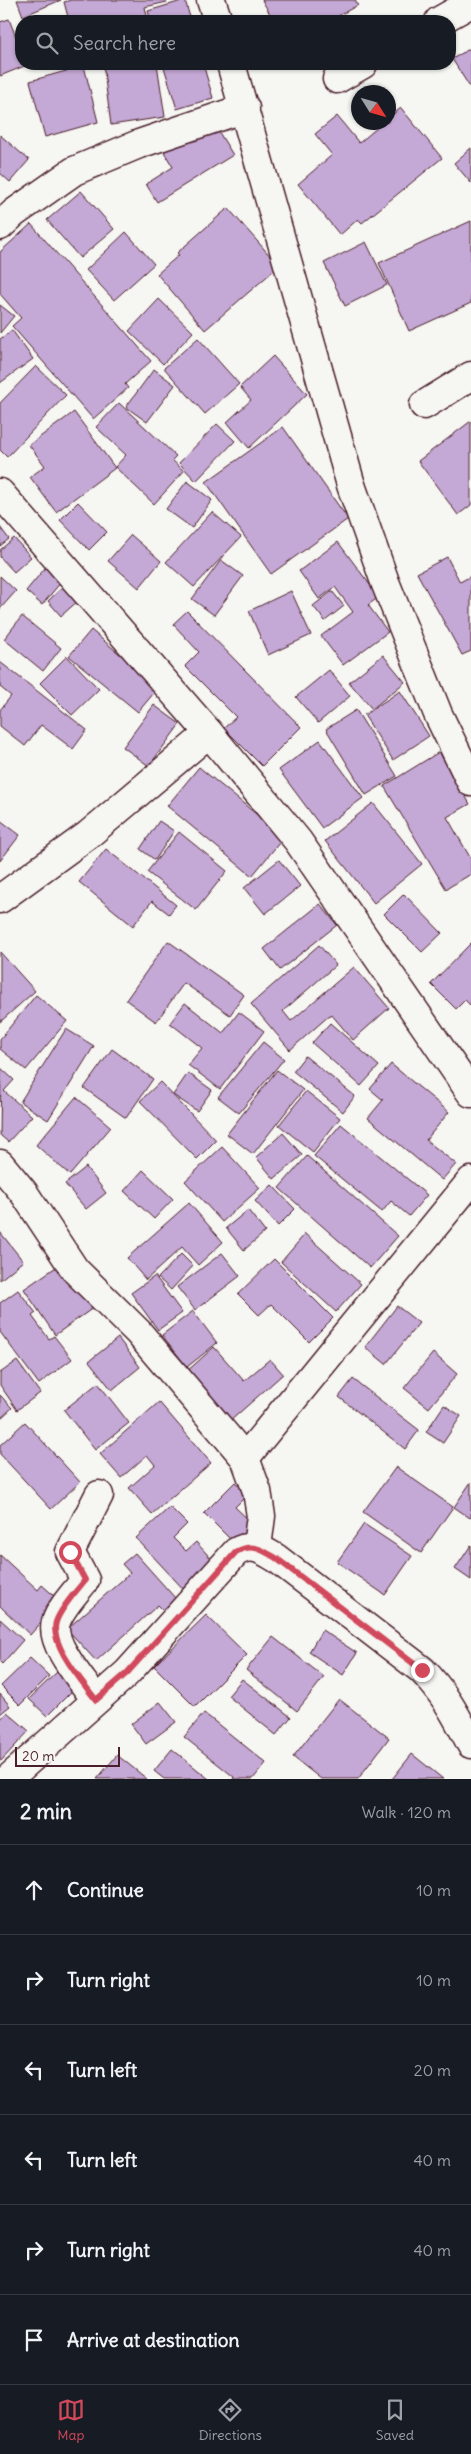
<!DOCTYPE html>
<meta charset="utf-8">
<style>
body{margin:0;font-family:Delius,sans-serif;background:#242831;color:#f1f3f6}
.compass{position:absolute;left:351px;top:85px;width:45px;height:45px;border-radius:50%;background:#171b24;box-shadow:0 1px 4px #0004;rotate:127deg}
.scale{position:absolute;left:15px;bottom:12px;width:105px;box-sizing:border-box;padding-left:5px;border:2px solid #4a1f2b;border-top:0;font-size:14px;line-height:18px;white-space:nowrap;color:#4a1f2b;-webkit-text-stroke:4px #f6f6f2;paint-order:stroke}
.stop{position:absolute;width:15px;height:15px;margin:-11px;border:4px solid #d1495b;border-radius:50%;background:#fff}
.stop.end{background:#d1495b;border-color:#fff;box-shadow:0 1px 5px #0008}
.list{margin:0;padding:0;list-style:none}
h2{display:flex;justify-content:space-between;align-items:center;height:65px;margin:0;padding:0 20px;font-size:21px}
h2 small{font-size:16px;font-weight:400;color:#9ea1a6}
.list li{display:grid;grid-template-columns:32px 1fr auto;gap:15px;align-items:center;box-sizing:border-box;height:90px;padding:0 20px;border-top:1px solid #363941}
.list b{display:block;font-size:19px;white-space:nowrap}
.list em{font-size:16px;font-style:normal;color:#9ea1a6}
.icon{flex:none;width:28px;height:28px;fill:none;stroke:currentColor;stroke-width:2;stroke-linecap:round;stroke-linejoin:round}
.map{position:relative;flex:none;width:471px;height:1779px;overflow:hidden}
.search{position:absolute;background:#171b24;box-shadow:0 1px 4px #0004;left:15px;right:15px;top:15px;height:55px;display:flex;align-items:center;gap:12px;box-sizing:border-box;padding:0 18px;border-radius:20px;color:#9ea1a6;font-size:19px}
.sheet{height:605px;background:#171b24}
nav{display:flex;justify-content:space-around;align-items:center;box-sizing:border-box;height:70px;border-top:1px solid #363941;background:#171b24;font-size:14px;color:#9ea1a6}
nav a{display:grid;justify-items:center;gap:2px}
nav .on{color:#d1495b}
.map>svg:first-child{display:block}
.building{fill:#c4a8d5;stroke:#4a1f2b}
.lines{fill:none;stroke-linecap:round;stroke-linejoin:round}
.minor-casing{stroke:#4a1f2b;stroke-width:31}
.minor{stroke:#f6f6f2;stroke-width:28}
.route{stroke:#d1495b;stroke-width:6}
</style>
<div class="map">
<svg width="471" height="1779" viewBox="0 0 471 1779">
<rect width="100%" height="100%" fill="#f6f6f2"/>
<filter id="ink" filterUnits="userSpaceOnUse"><feTurbulence type="fractalNoise" baseFrequency=".02" numOctaves="2"/><feDisplacementMap in="SourceGraphic" scale="10" xChannelSelector="R" yChannelSelector="G"/><feConvolveMatrix kernelMatrix="1 2 1 2 8 2 1 2 1" color-interpolation-filters="sRGB"/></filter>
<g filter="url(#ink)">
<g class="building">
<path d="M 17,0 L 61,0 L 23,16 Z"/>
<path d="M 71,0 L 167,0 L 167,2 L 145,7 L 148,21 L 69,21 L 64,2 Z"/>
<path d="M 185,0 L 191,21 L 151,21 L 148,11 Z"/>
<path d="M 262,0 L 355,0 L 358,5 L 329,21 L 274,21 Z"/>
<path d="M 9,19 L 21,50 L 21,64 L 27,65 L 0,76 L 0,22 Z"/>
<path d="M 471,48 L 471,89 L 452,59 Z"/>
<path d="M 103,64 L 157,64 L 165,117 L 111,125 Z"/>
<path d="M 163,64 L 203,64 L 213,98 L 177,109 Z"/>
<path d="M 84,66 L 98,122 L 45,137 L 30,81 Z"/>
<path d="M 401,108 L 442,158 L 362,223 L 358,219 L 340,235 L 298,184 L 332,155 L 315,134 L 337,116 L 359,143 L 384,122 L 388,122 L 388,118 Z"/>
<path d="M 212,121 L 233,155 L 157,202 L 146,184 L 173,167 L 164,152 Z"/>
<path d="M 0,135 L 29,160 L 10,182 L 0,173 Z"/>
<path d="M 471,148 L 471,183 L 454,163 Z"/>
<path d="M 81,191 L 114,229 L 80,258 L 47,220 Z"/>
<path d="M 228,208 L 279,266 L 205,330 L 157,274 L 179,255 L 177,253 Z"/>
<path d="M 471,221 L 471,303 L 409,331 L 379,263 Z"/>
<path d="M 31,224 L 151,361 L 125,384 L 128,388 L 93,419 L 12,326 L 21,318 L 0,294 L 0,252 Z"/>
<path d="M 126,232 L 154,264 L 114,300 L 86,270 Z"/>
<path d="M 366,242 L 387,285 L 345,306 L 324,263 Z"/>
<path d="M 159,299 L 193,332 L 163,364 L 129,331 Z"/>
<path d="M 0,305 L 14,316 L 0,333 Z"/>
<path d="M 12,330 L 33,359 L 0,383 L 0,339 Z"/>
<path d="M 198,338 L 239,384 L 205,414 L 164,368 Z"/>
<path d="M 273,356 L 307,394 L 249,448 L 227,422 L 251,400 L 240,387 Z"/>
<path d="M 36,366 L 66,395 L 7,457 L 0,450 L 0,403 Z"/>
<path d="M 154,369 L 175,385 L 147,422 L 126,407 Z"/>
<path d="M 119,403 L 176,456 L 172,460 L 184,471 L 154,504 L 115,467 L 126,455 L 96,427 Z"/>
<path d="M 74,412 L 115,468 L 56,512 L 30,477 L 45,466 L 29,445 Z"/>
<path d="M 471,421 L 471,505 L 458,515 L 418,461 Z"/>
<path d="M 217,424 L 235,441 L 196,481 L 179,463 Z"/>
<path d="M 283,427 L 348,519 L 271,574 L 206,482 Z"/>
<path d="M 187,481 L 212,500 L 192,528 L 166,509 Z"/>
<path d="M 78,502 L 107,532 L 89,550 L 60,520 Z"/>
<path d="M 212,512 L 241,537 L 194,587 L 166,562 Z"/>
<path d="M 0,527 L 9,539 L 0,546 Z"/>
<path d="M 131,535 L 161,561 L 139,588 L 108,561 Z"/>
<path d="M 14,538 L 31,557 L 14,572 L 0,557 L 0,550 Z"/>
<path d="M 338,542 L 379,597 L 368,605 L 388,632 L 343,665 L 321,636 L 353,612 L 335,587 L 319,599 L 299,571 Z"/>
<path d="M 447,557 L 460,582 L 471,576 L 471,651 L 462,655 L 417,573 Z"/>
<path d="M 221,560 L 243,576 L 214,615 L 192,599 Z"/>
<path d="M 45,568 L 61,582 L 42,605 L 26,591 Z"/>
<path d="M 0,576 L 16,591 L 0,609 Z"/>
<path d="M 66,584 L 80,599 L 61,616 L 48,601 Z"/>
<path d="M 291,591 L 311,635 L 268,655 L 249,611 Z"/>
<path d="M 332,591 L 344,606 L 325,621 L 313,606 Z"/>
<path d="M 187,611 L 301,727 L 262,766 L 224,728 L 236,717 L 185,666 L 199,652 L 173,624 Z"/>
<path d="M 22,616 L 61,648 L 43,671 L 4,639 Z"/>
<path d="M 91,630 L 159,687 L 138,712 L 69,656 Z"/>
<path d="M 383,655 L 405,682 L 372,709 L 349,682 Z"/>
<path d="M 67,656 L 99,689 L 72,715 L 40,683 Z"/>
<path d="M 0,662 L 87,730 L 73,749 L 41,725 L 25,746 L 0,726 L 0,710 L 11,696 L 0,687 Z"/>
<path d="M 329,670 L 350,696 L 318,723 L 296,697 Z"/>
<path d="M 400,691 L 429,736 L 393,760 L 364,715 Z"/>
<path d="M 154,705 L 180,724 L 149,766 L 123,747 Z"/>
<path d="M 356,710 L 397,776 L 366,795 L 326,729 Z"/>
<path d="M 320,740 L 363,798 L 322,828 L 279,770 Z"/>
<path d="M 439,752 L 470,804 L 447,817 L 471,859 L 471,874 L 446,889 L 384,786 Z"/>
<path d="M 199,767 L 284,837 L 252,876 L 167,806 Z"/>
<path d="M 373,803 L 422,864 L 374,903 L 325,841 Z"/>
<path d="M 0,820 L 20,835 L 0,861 Z"/>
<path d="M 159,821 L 174,831 L 155,860 L 140,849 Z"/>
<path d="M 179,832 L 227,871 L 196,910 L 147,872 Z"/>
<path d="M 106,849 L 176,905 L 169,914 L 152,901 L 133,926 L 79,882 Z"/>
<path d="M 279,860 L 300,886 L 265,914 L 244,888 Z"/>
<path d="M 404,894 L 442,933 L 422,952 L 384,914 Z"/>
<path d="M 320,904 L 337,925 L 280,970 L 264,949 Z"/>
<path d="M 168,941 L 244,995 L 230,1015 L 184,983 L 156,1022 L 126,1000 Z"/>
<path d="M 471,943 L 471,1006 L 465,1000 L 456,1009 L 431,984 Z"/>
<path d="M 319,945 L 336,965 L 283,1011 L 291,1021 L 354,967 L 389,1008 L 353,1040 L 331,1014 L 290,1050 L 251,1004 Z"/>
<path d="M 0,952 L 35,991 L 0,1022 Z"/>
<path d="M 36,995 L 67,1021 L 26,1070 L 0,1049 L 0,1039 Z"/>
<path d="M 185,1003 L 223,1033 L 239,1012 L 264,1031 L 220,1089 L 188,1065 L 202,1048 L 170,1023 Z"/>
<path d="M 330,1023 L 379,1066 L 361,1086 L 312,1043 Z"/>
<path d="M 66,1029 L 94,1046 L 48,1120 L 20,1102 Z"/>
<path d="M 263,1042 L 284,1059 L 239,1113 L 218,1097 Z"/>
<path d="M 112,1049 L 153,1079 L 126,1118 L 84,1088 Z"/>
<path d="M 305,1056 L 355,1096 L 343,1112 L 293,1071 Z"/>
<path d="M 391,1064 L 449,1112 L 426,1140 L 456,1164 L 442,1180 L 368,1118 L 383,1100 L 370,1089 Z"/>
<path d="M 1,1068 L 14,1080 L 4,1091 L 32,1116 L 8,1142 L 0,1135 Z"/>
<path d="M 277,1070 L 303,1090 L 253,1154 L 227,1134 Z"/>
<path d="M 188,1073 L 212,1090 L 197,1111 L 173,1095 Z"/>
<path d="M 160,1082 L 216,1140 L 197,1159 L 140,1101 Z"/>
<path d="M 306,1091 L 340,1118 L 313,1152 L 279,1125 Z"/>
<path d="M 76,1097 L 111,1127 L 70,1175 L 36,1145 Z"/>
<path d="M 341,1124 L 427,1195 L 409,1216 L 391,1201 L 382,1212 L 314,1156 Z"/>
<path d="M 283,1133 L 302,1155 L 274,1179 L 256,1157 Z"/>
<path d="M 222,1147 L 260,1188 L 222,1222 L 185,1181 Z"/>
<path d="M 307,1156 L 398,1236 L 370,1268 L 279,1188 Z"/>
<path d="M 86,1167 L 106,1193 L 86,1209 L 65,1184 Z"/>
<path d="M 143,1170 L 173,1199 L 154,1219 L 124,1191 Z"/>
<path d="M 272,1185 L 295,1209 L 278,1226 L 255,1201 Z"/>
<path d="M 189,1203 L 223,1242 L 198,1265 L 182,1247 L 146,1280 L 127,1258 Z"/>
<path d="M 248,1210 L 265,1232 L 244,1250 L 226,1228 Z"/>
<path d="M 0,1232 L 23,1261 L 0,1280 Z"/>
<path d="M 305,1234 L 361,1284 L 336,1312 L 281,1262 Z"/>
<path d="M 222,1253 L 240,1276 L 195,1310 L 177,1287 Z"/>
<path d="M 181,1254 L 193,1266 L 171,1290 L 158,1278 Z"/>
<path d="M 274,1259 L 333,1318 L 309,1342 L 271,1304 L 259,1315 L 238,1294 Z"/>
<path d="M 62,1263 L 93,1308 L 55,1335 L 24,1289 Z"/>
<path d="M 155,1276 L 182,1313 L 158,1330 L 131,1293 Z"/>
<path d="M 18,1290 L 36,1313 L 32,1316 L 49,1339 L 54,1336 L 72,1359 L 39,1384 L 0,1332 L 0,1303 Z"/>
<path d="M 397,1306 L 419,1323 L 386,1364 L 365,1347 Z"/>
<path d="M 193,1311 L 217,1343 L 187,1367 L 162,1335 Z"/>
<path d="M 118,1338 L 140,1367 L 112,1390 L 89,1361 Z"/>
<path d="M 214,1347 L 244,1381 L 270,1359 L 283,1374 L 229,1422 L 185,1373 Z"/>
<path d="M 433,1353 L 457,1374 L 429,1408 L 404,1388 Z"/>
<path d="M 17,1361 L 40,1393 L 17,1410 L 0,1385 L 0,1373 Z"/>
<path d="M 353,1379 L 419,1430 L 405,1449 L 339,1397 Z"/>
<path d="M 98,1383 L 129,1423 L 95,1450 L 64,1410 Z"/>
<path d="M 0,1395 L 12,1408 L 0,1419 Z"/>
<path d="M 159,1402 L 211,1463 L 152,1514 L 129,1488 L 155,1465 L 147,1455 L 121,1478 L 100,1454 Z"/>
<path d="M 444,1405 L 461,1416 L 443,1443 L 426,1432 Z"/>
<path d="M 25,1422 L 80,1482 L 51,1509 L 0,1454 L 0,1445 Z"/>
<path d="M 396,1467 L 453,1507 L 421,1553 L 363,1512 Z"/>
<path d="M 235,1482 L 248,1494 L 235,1507 L 254,1525 L 235,1544 L 204,1513 Z"/>
<path d="M 471,1482 L 471,1517 L 470,1518 L 454,1507 Z"/>
<path d="M 170,1507 L 187,1524 L 173,1538 L 186,1551 L 196,1542 L 216,1564 L 187,1593 L 136,1538 Z"/>
<path d="M 364,1524 L 412,1556 L 385,1595 L 337,1562 Z"/>
<path d="M 471,1545 L 471,1580 L 455,1569 Z"/>
<path d="M 135,1553 L 176,1599 L 163,1610 L 158,1605 L 96,1661 L 67,1629 L 130,1573 L 122,1564 Z"/>
<path d="M 0,1555 L 38,1590 L 42,1585 L 60,1601 L 30,1635 L 0,1606 Z"/>
<path d="M 206,1615 L 247,1655 L 195,1707 L 154,1666 Z"/>
<path d="M 0,1619 L 23,1640 L 2,1664 L 0,1662 Z"/>
<path d="M 322,1630 L 357,1653 L 343,1675 L 309,1652 Z"/>
<path d="M 273,1637 L 324,1677 L 297,1711 L 246,1670 Z"/>
<path d="M 30,1658 L 49,1676 L 20,1705 L 1,1686 Z"/>
<path d="M 58,1671 L 75,1688 L 47,1716 L 29,1699 Z"/>
<path d="M 242,1679 L 291,1717 L 276,1735 L 228,1696 Z"/>
<path d="M 0,1694 L 10,1706 L 0,1714 Z"/>
<path d="M 339,1699 L 389,1738 L 358,1779 L 321,1779 L 293,1757 Z"/>
<path d="M 160,1702 L 176,1722 L 146,1744 L 131,1724 Z"/>
<path d="M 7,1712 L 29,1731 L 0,1762 L 0,1720 Z"/>
<path d="M 204,1713 L 266,1763 L 253,1779 L 233,1779 L 234,1777 L 184,1737 Z"/>
<path d="M 172,1749 L 209,1779 L 164,1779 L 154,1771 Z"/>
<path d="M 412,1754 L 443,1779 L 392,1779 Z"/>
<path d="M 117,1755 L 147,1779 L 97,1779 Z"/>
</g>
<g class="lines">
<g class="minor-casing">
<g id="minor">
<path d="M 211,0 L 218,21"/>
<path d="M 439,21 L 471,3"/>
<path d="M 231,64 L 351,485 L 385,582 L 438,714 L 471,782"/>
<path d="M 337,79 L 363,64"/>
<path d="M 0,226 L 14,213 L 74,171 L 139,144 L 245,108"/>
<path d="M 424,405 L 471,376"/>
<path d="M 0,493 L 209,733 L 298,841 L 471,1093"/>
<path d="M 0,899 L 88,835 L 209,733"/>
<path d="M 0,1164 L 24,1193 L 75,1270 L 138,1332 L 245,1458 L 257,1491 L 261,1516 L 257,1547"/>
<path d="M 245,1458 L 471,1181"/>
<path d="M 96,1700 C 83,1681 49,1644 56,1622 C 61,1607 76,1592 85,1580 L 70,1552 L 99,1495"/>
<path d="M 8,1779 L 127,1673 L 236,1552 C 252,1543 261,1549 276,1558 L 422,1670 C 444,1692 457,1717 471,1744"/>
</g>
</g>
<use href="#minor" class="minor"/>
</g>
</g>
<g class="lines" filter="url(#ink)">
<path class="route" d="M 70,1552 L 85,1580 C 76,1592 61,1607 56,1622 C 49,1644 83,1682 96,1700 L 127,1673 L 236,1552 C 252,1543 261,1549 276,1558 L 422,1670"/>
</g>
</svg>
<svg class="compass" viewBox="-18 -18 36 36"><path d="M0-13l5 13h-10z" fill="#e53935"/><path d="M0 13l5-13h-10z" fill="#9ea1a6"/></svg>
<div class="scale">20 m</div>
<div class="stop" style="left:70px;top:1552px"></div>
<div class="stop end" style="left:422px;top:1670px"></div>
<div class="search"><svg class="icon" aria-label="search" viewBox="0 0 24 24"><circle cx="10" cy="10" r="6"/><path d="M15 15l6 6"/></svg>Search here</div>
</div>
<section class="sheet">
<h2>2 min<small>Walk · 120 m</small></h2>
<ul class="list">
<li><svg class="icon" aria-label="ahead" viewBox="0 0 24 24"><path d="M12 20V5M6 11l6-6 6 6"/></svg><div><b>Continue</b></div><em>10 m</em></li>
<li><svg class="icon" aria-label="right" viewBox="0 0 24 24"><path d="M7 20v-9h11M14 6l5 5-5 5"/></svg><div><b>Turn right</b></div><em>10 m</em></li>
<li><svg class="icon" aria-label="left" viewBox="0 0 24 24"><path d="M17 20v-9H6M10 6l-5 5 5 5"/></svg><div><b>Turn left</b></div><em>20 m</em></li>
<li><svg class="icon" aria-label="left" viewBox="0 0 24 24"><path d="M17 20v-9H6M10 6l-5 5 5 5"/></svg><div><b>Turn left</b></div><em>40 m</em></li>
<li><svg class="icon" aria-label="right" viewBox="0 0 24 24"><path d="M7 20v-9h11M14 6l5 5-5 5"/></svg><div><b>Turn right</b></div><em>40 m</em></li>
<li><svg class="icon" aria-label="arrive" viewBox="0 0 24 24"><path d="M6 21V4h12l-3 4 3 4H6"/></svg><div><b>Arrive at destination</b></div></li>
</ul>
</section>
<nav>
<a class="on"><svg class="icon" aria-label="map" viewBox="0 0 24 24"><path d="M3 6l6-2 6 2 6-2v14l-6 2-6-2-6 2zM9 4v14M15 6v14"/></svg>Map</a>
<a><svg class="icon" aria-label="directions" viewBox="0 0 24 24"><path d="M12 3l9 9-9 9-9-9zM9 14v-3h6M13 9l2 2-2 2"/></svg>Directions</a>
<a><svg class="icon" aria-label="saved" viewBox="0 0 24 24"><path d="M7 4h10v16l-5-4-5 4z"/></svg>Saved</a>
</nav>
